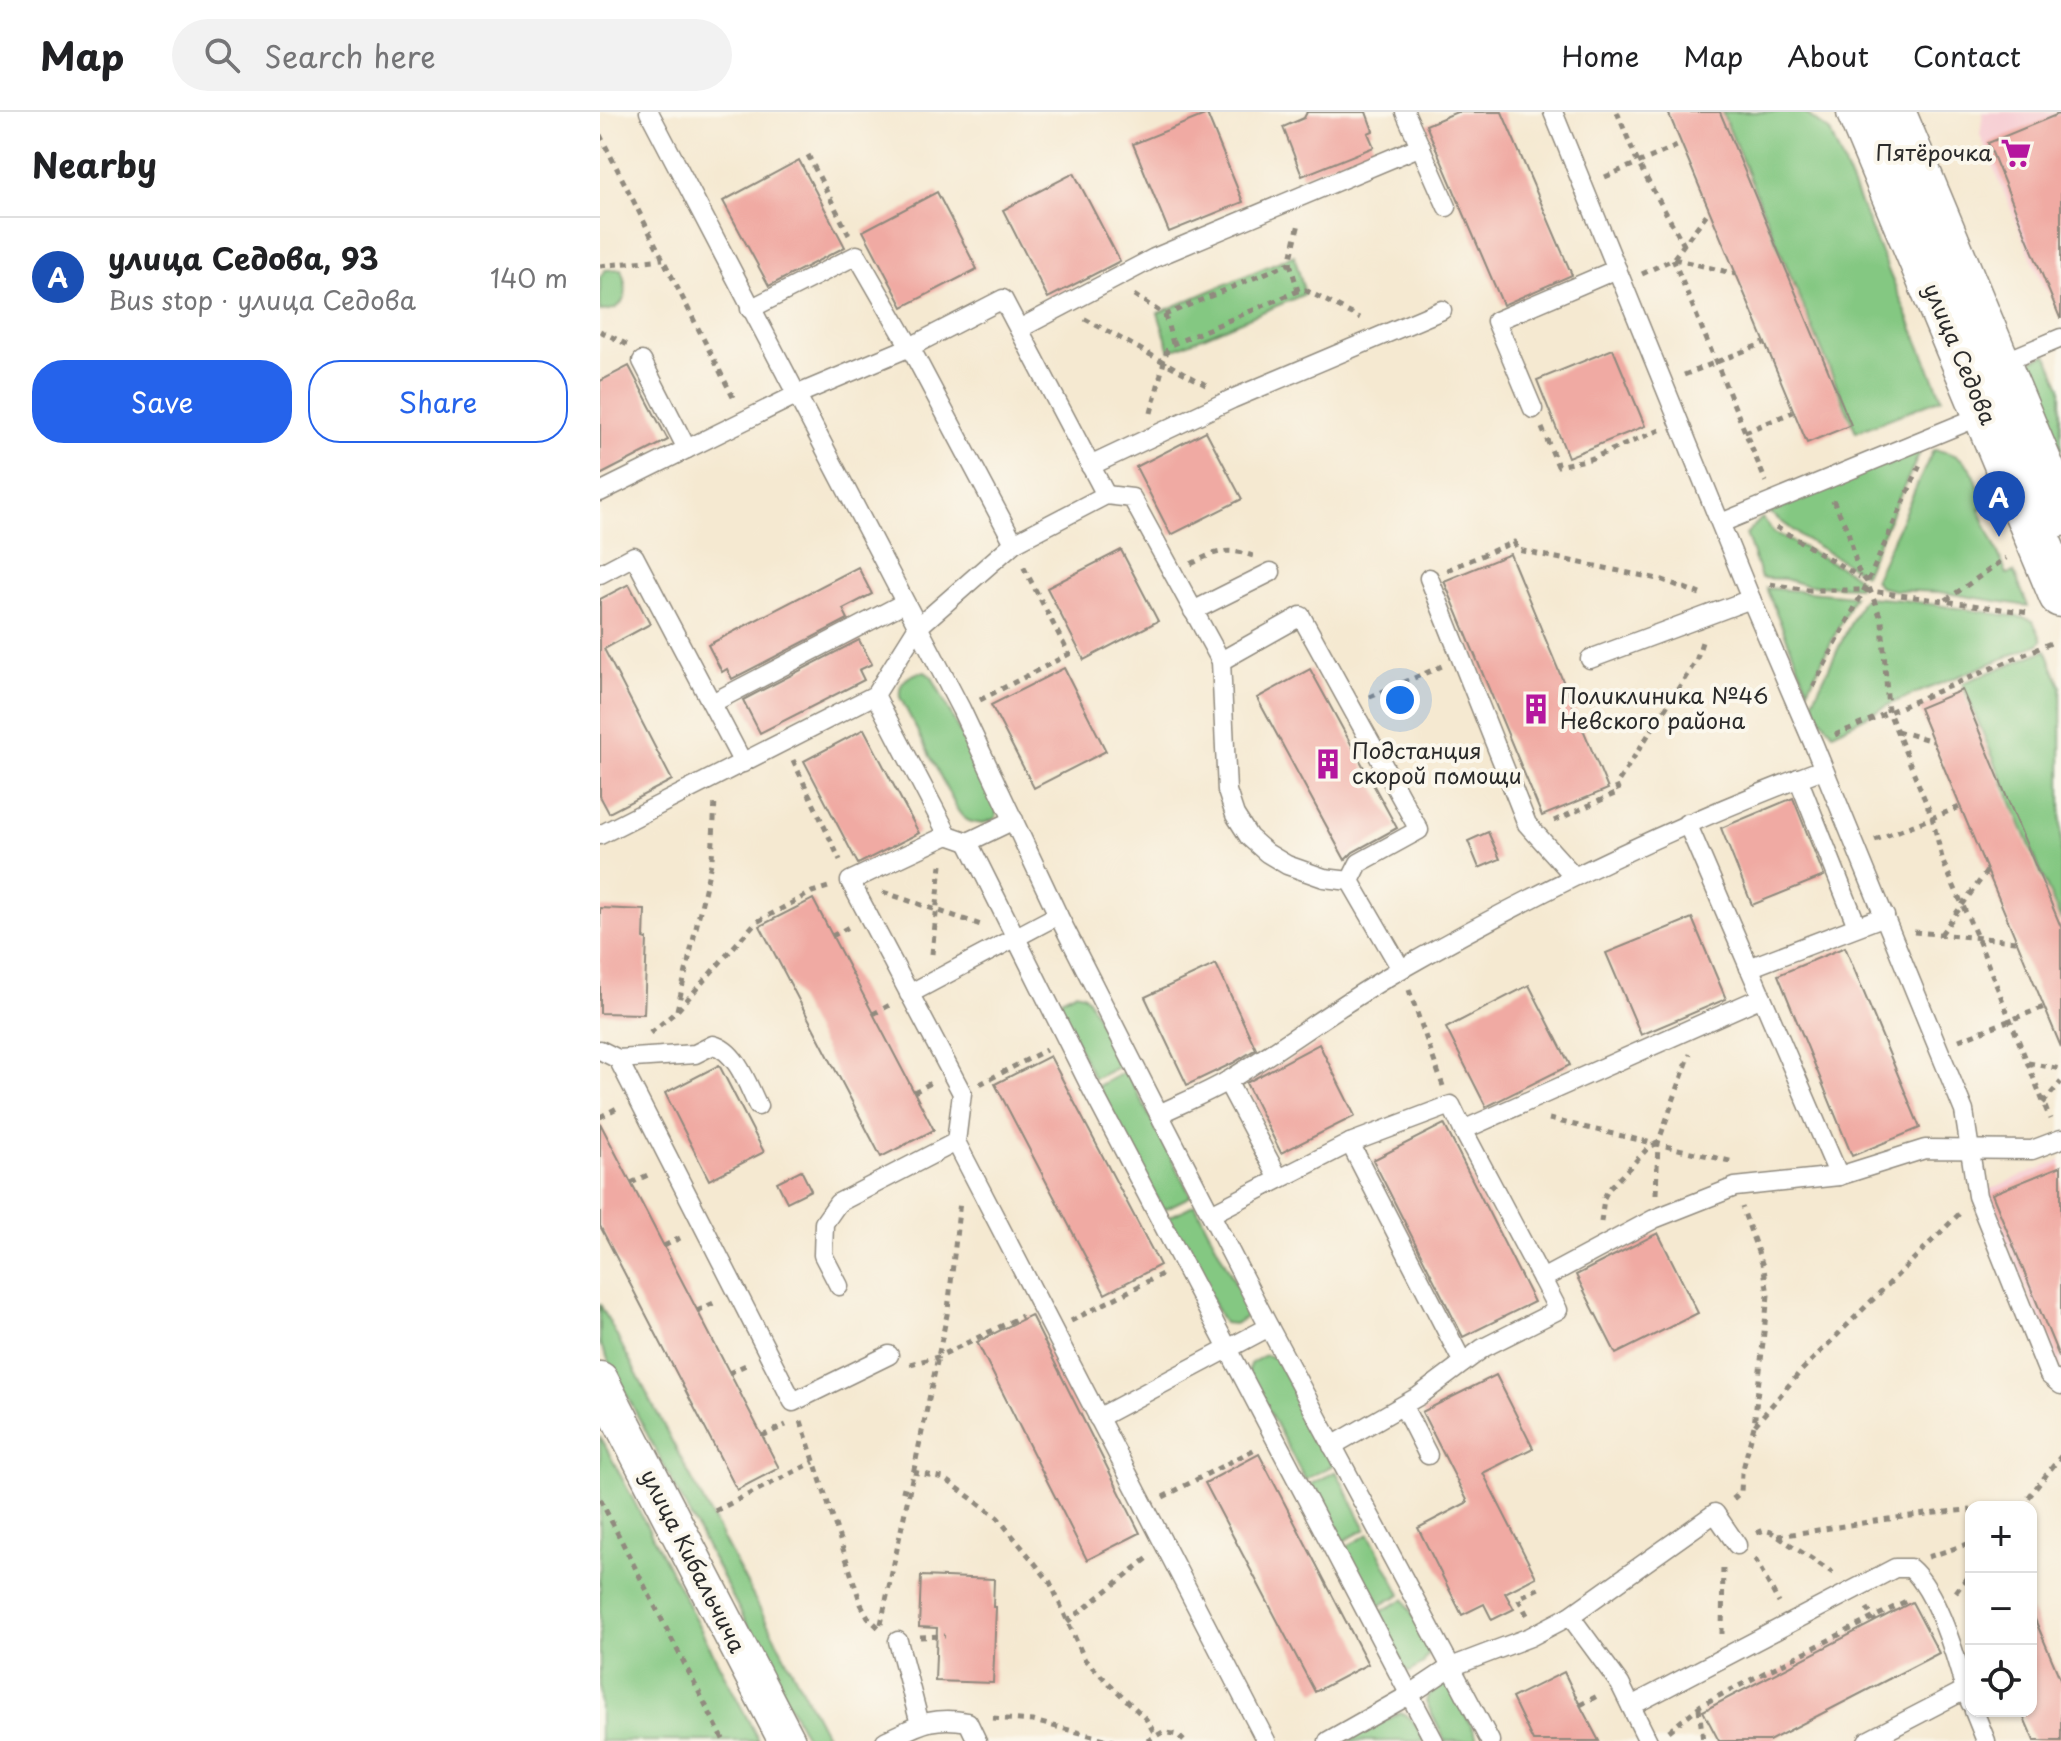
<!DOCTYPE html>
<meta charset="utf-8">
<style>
body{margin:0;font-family:"Playpen Sans",sans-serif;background:#f2f2f2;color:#202124}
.controls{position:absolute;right:24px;bottom:24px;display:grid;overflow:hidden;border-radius:16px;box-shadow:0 2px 6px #0004}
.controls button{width:72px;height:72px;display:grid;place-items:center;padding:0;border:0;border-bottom:2px solid #e0e0e0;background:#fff;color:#202124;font:40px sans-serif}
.you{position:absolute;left:800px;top:588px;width:28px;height:28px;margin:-20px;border:6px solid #fff;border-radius:50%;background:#1a73e8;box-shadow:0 0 0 12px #1a73e833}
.badge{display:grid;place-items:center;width:52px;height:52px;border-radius:50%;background:#2563eb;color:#fff;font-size:26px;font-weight:700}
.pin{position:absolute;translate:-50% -66px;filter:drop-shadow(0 2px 4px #0008)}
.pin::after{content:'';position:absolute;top:42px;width:28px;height:24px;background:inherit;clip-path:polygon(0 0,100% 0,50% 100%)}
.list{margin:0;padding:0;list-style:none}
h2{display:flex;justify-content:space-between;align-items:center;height:104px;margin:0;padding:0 32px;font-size:34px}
h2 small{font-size:26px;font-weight:400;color:#757577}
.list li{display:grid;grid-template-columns:52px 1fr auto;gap:24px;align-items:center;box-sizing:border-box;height:120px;padding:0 32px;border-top:2px solid #e0e0e0}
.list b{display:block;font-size:30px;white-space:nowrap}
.list p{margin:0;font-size:26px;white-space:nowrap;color:#757577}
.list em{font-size:26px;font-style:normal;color:#757577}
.actions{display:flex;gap:16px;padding:24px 32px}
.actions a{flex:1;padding:18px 0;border:2px solid #2563eb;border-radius:32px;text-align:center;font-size:28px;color:#2563eb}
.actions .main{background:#2563eb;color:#fff}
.icon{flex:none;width:44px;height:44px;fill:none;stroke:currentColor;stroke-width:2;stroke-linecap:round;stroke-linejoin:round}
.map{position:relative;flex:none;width:1461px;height:1629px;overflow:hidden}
header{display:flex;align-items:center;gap:48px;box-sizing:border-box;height:112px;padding:0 40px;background:#fff;border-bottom:2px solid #e0e0e0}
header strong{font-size:38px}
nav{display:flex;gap:44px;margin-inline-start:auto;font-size:28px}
.search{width:560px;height:72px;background:#f2f2f2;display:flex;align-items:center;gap:20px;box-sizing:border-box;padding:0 28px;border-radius:44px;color:#757577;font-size:30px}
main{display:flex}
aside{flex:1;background:#fff}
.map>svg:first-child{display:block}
.built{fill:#f7cfd4}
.green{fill:#84c882;stroke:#587a56;stroke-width:2}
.building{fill:#f0aaa3}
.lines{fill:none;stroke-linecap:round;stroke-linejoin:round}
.service-casing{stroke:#908a7e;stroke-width:21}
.minor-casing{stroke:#908a7e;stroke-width:39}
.secondary-casing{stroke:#908a7e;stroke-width:47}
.path{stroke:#908a7e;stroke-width:5;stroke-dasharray:6 6;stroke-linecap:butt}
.service{stroke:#fff;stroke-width:18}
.minor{stroke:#fff;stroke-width:36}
.secondary{stroke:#fff;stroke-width:44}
.labels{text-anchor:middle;stroke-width:8;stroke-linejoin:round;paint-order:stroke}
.poi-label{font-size:22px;fill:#2b2b2b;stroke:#fbf7ec;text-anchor:start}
.street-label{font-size:22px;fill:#2b2b2b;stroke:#fbf7ec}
</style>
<header>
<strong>Map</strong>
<div class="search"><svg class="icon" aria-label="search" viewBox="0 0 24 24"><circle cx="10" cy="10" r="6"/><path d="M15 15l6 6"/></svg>Search here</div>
<nav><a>Home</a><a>Map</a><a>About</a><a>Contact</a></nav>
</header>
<main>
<aside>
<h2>Nearby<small></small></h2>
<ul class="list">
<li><span class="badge" style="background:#1a4fb4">A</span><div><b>улица Седова, 93</b><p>Bus stop · улица Седова</p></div><em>140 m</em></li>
</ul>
<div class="actions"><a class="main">Save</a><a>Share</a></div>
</aside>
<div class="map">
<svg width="1461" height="1629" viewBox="0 0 1461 1629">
<rect width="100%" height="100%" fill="#fbf7ec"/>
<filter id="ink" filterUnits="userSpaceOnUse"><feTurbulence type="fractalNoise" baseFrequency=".0125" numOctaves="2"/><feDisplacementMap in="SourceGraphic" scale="16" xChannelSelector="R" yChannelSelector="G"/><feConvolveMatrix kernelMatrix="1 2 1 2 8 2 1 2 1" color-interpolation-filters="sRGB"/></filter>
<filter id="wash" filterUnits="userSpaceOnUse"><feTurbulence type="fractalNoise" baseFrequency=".006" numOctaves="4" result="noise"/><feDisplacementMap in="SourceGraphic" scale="32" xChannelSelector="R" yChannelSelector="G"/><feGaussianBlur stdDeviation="1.8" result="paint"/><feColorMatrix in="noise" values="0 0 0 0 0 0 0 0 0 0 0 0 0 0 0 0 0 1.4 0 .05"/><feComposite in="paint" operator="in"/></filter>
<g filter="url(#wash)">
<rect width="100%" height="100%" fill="#f5e9d1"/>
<g class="built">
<path d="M 1383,0 L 1461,0 L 1461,194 L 1444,176 L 1380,23 Z"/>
<path d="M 1461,1048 L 1461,1259 L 1385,1079 Z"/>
</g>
<g class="green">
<path d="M 1122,0 L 1204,0 L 1230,20 L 1342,286 L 1256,320 Z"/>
<path d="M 694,143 L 705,182 L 570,239 L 558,201 Z"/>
<path d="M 21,157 C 29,177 29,199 0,199 L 0,165 L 5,158 Z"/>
<path d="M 1447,242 L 1461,275 L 1461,339 L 1426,255 L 1428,250 Z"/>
<path d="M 1321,338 L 1264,462 L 1202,425 L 1170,401 L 1285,350 L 1286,354 L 1291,352 L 1290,348 Z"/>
<path d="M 1333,338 C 1372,341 1373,362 1386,393 L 1379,397 L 1407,462 L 1414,460 L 1428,494 L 1339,480 L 1294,478 L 1280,475 L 1274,468 Z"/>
<path d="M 1162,406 L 1173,420 L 1250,460 L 1260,468 L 1258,475 L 1205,473 L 1185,467 L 1161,466 L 1146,422 Z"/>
<path d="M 1166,476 L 1254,484 L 1208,577 Z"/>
<path d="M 1266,485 L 1303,488 L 1425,506 L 1433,509 L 1442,528 L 1439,532 L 1292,591 L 1233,621 L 1218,602 L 1213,588 L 1262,488 Z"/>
<path d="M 1446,538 L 1461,574 L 1461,809 L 1362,571 Z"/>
<path d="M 320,560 L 325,560 L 332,565 L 397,694 L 396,706 C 381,714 368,714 358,699 L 300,585 C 298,570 308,564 320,560 Z"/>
<path d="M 475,880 L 483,882 L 488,887 L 522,953 L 494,967 L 458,893 L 461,887 Z"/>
<path d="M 526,959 L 591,1084 L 563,1098 L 498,974 Z"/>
<path d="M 595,1092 L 647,1194 L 645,1206 L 634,1212 L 624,1211 L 567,1106 Z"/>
<path d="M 0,1192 L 229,1629 L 208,1629 L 0,1232 Z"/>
<path d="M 665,1243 L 676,1246 L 733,1353 L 705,1368 L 648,1259 L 650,1252 Z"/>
<path d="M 0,1324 L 159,1629 L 0,1629 Z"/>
<path d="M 736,1359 L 766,1417 L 738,1432 L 708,1374 Z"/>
<path d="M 769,1422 L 801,1482 L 772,1498 L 740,1438 Z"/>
<path d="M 804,1487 L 826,1527 L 829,1540 L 823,1552 L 810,1560 L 806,1559 L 775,1503 Z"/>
<path d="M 847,1572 L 851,1575 L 879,1629 L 845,1629 L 826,1590 L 828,1583 Z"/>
<path d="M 800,1601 C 814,1604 818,1618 824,1629 L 747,1629 Z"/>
</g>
<g id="blocks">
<g class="building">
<path d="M 707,0 L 766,0 L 773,19 L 768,21 L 774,35 L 702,64 L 683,15 L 704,6 Z"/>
<path d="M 857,0 L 902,0 L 972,163 L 903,193 L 826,13 Z"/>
<path d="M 1068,0 L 1120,0 L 1251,313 L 1207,331 Z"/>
<path d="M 1461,1 L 1461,206 L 1460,206 L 1388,31 Z"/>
<path d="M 607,2 L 643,90 L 569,120 L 533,32 Z"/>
<path d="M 199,48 L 245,135 L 169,174 L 123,89 Z"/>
<path d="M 474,61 L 520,149 L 448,186 L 403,98 Z"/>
<path d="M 337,80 L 377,157 L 303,195 L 263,119 Z"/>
<path d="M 1013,237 L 1045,314 L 968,345 L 937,268 Z"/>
<path d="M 29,254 L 68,328 L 0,363 L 0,269 Z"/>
<path d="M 606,319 L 642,387 L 571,423 L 536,355 Z"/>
<path d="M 521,438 L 558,509 L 484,548 L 447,476 Z"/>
<path d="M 910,442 L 1008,677 L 942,704 L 844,469 Z"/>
<path d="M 258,455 L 272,482 L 243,497 L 248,507 L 132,567 L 127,557 L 122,560 L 108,533 Z"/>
<path d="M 29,472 L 50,512 L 4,537 L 72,668 L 9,701 L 0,684 L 0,487 Z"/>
<path d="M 259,528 L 272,552 L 259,558 L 264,568 L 160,621 L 143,588 Z"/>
<path d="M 464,556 L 506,639 L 434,676 L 391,593 Z"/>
<path d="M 710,557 L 797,716 L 753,740 L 745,748 L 657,586 Z"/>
<path d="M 1362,578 L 1461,815 L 1461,935 L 1319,596 Z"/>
<path d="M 264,617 L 319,721 L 258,752 L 204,649 Z"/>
<path d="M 1193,686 L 1224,764 L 1152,793 L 1121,716 Z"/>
<path d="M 888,720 L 900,747 L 879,756 L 868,729 Z"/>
<path d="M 213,787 L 334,1018 L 281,1045 L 160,814 Z"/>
<path d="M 0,796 L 45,798 L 44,826 L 47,827 L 44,902 L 0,901 Z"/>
<path d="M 1092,806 L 1126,887 L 1041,923 L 1006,841 Z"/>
<path d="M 1245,835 L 1320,1016 L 1252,1044 L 1178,863 Z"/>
<path d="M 616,852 L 656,937 L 633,951 L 587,973 L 545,885 Z"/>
<path d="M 929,873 L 970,953 L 886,995 L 846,916 Z"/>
<path d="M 719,932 L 755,1004 L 681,1041 L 646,971 Z"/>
<path d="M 450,944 L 560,1153 L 505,1182 L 395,972 Z"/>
<path d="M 119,953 L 164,1040 L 109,1068 L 65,981 Z"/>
<path d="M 0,1011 L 179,1356 L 137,1378 L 0,1114 Z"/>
<path d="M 844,1012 L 934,1190 L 863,1225 L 773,1048 Z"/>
<path d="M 1461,1054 L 1461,1247 L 1460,1247 L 1392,1082 Z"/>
<path d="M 201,1058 L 211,1078 L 187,1090 L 177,1070 Z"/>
<path d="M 1058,1121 L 1098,1201 L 1016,1242 L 976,1163 Z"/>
<path d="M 431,1203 L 540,1421 L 487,1448 L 377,1230 Z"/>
<path d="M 896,1263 L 933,1336 L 883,1361 L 936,1465 L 905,1481 L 914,1497 L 892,1508 L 884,1492 L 862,1503 L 818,1416 L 868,1390 L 822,1300 Z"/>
<path d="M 659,1342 L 768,1552 L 715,1580 L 605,1371 Z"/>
<path d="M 321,1464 L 394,1467 L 393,1495 L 396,1495 L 393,1571 L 335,1569 L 337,1516 L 319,1515 Z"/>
<path d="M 1312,1490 L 1339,1541 L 1169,1629 L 1119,1629 L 1103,1599 Z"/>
<path d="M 1431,1498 L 1461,1569 L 1461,1629 L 1434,1629 L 1421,1599 L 1431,1599 Z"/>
<path d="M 964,1560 L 980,1593 L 999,1629 L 933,1629 L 912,1586 Z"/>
</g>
</g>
</g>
<g filter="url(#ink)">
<use href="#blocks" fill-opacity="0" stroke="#908a7e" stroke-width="2"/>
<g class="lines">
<g class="service-casing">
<g id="service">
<path d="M 49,0 L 361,597 L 458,803 L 559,1002 L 669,1215 L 851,1555 L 930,1525 L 970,1504 L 1115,1401 L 1137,1433"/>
<path d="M 805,0 L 847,95"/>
<path d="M 953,0 L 1151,487 L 1214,633 L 1364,999 L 1377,1084 L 1449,1263 L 1461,1273"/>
<path d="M 150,197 L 257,143 L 310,235 L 414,431"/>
<path d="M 419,217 L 554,146 L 821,34"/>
<path d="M 42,249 L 87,337"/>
<path d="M 1397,253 L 1461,226"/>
<path d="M 933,297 L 896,209 L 1017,157"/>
<path d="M 490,354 L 632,287 L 842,198"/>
<path d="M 0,380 L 196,283 L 310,235 L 403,187 L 506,383"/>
<path d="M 1121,411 L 1388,301"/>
<path d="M 0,462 L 34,444 L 143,651"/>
<path d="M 829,466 L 927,712 L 973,763"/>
<path d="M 593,499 L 671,460"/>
<path d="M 990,547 L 1151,487"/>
<path d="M 621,549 L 701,504 L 819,718 L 759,751 L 750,769"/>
<path d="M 275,583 L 348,723"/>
<path d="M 112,591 L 304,491"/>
<path d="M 1198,666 L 1257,814"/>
<path d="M 414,708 L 368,730 L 348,723 L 250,769 L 362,981 L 356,1030 L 666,1629"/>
<path d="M 1087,711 L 1239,1064"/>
<path d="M 0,723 L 275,583 L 317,516 L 414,431 L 506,383 L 532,386 L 621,549 L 627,679 L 635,703 L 649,725 L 667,741 L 687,753 L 724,766 L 750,769 L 801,857"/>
<path d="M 368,730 L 489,972 L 834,1629"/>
<path d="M 1149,856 L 1285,804"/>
<path d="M 309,882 L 458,803"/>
<path d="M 0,938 L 18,947 L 193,1290 L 289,1243"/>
<path d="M 18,947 L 95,942 L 113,933 C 137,939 148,974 158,994"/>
<path d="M 627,969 L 679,1067"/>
<path d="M 559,1002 C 582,991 607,981 629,968 C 688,932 743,890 803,856 C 938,779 1077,712 1223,657"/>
<path d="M 750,1031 L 863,1251"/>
<path d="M 611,1102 L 750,1031 L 851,993 L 863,1018"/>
<path d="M 942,1167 L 863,1018 L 1162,885"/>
<path d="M 239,1174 L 223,1143 L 224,1111 L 238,1091 L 356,1030"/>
<path d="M 803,1294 L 828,1343"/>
<path d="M 498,1306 L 669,1215"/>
<path d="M 732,1334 L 819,1284 L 883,1236 L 958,1198 L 942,1167 L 1054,1107 L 1135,1075 L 1239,1064 L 1325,1037 L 1432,1038 L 1461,1027"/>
<path d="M 970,1504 L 1020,1572 L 1048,1629"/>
<path d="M 298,1529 L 320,1612"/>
<path d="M 1031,1594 L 1295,1456 L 1310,1456 C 1336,1478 1356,1544 1365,1578"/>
<path d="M 1374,1599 L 1386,1629"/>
<path d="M 285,1629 C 317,1614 331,1603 368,1610 L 377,1629"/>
<path d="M 728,1629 L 809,1583 L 851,1555 L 890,1629"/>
<path d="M 1267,1629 L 1365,1578 L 1371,1592"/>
</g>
</g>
<g class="minor-casing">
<path id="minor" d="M 0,1268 L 187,1629"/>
</g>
<g class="secondary-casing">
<g id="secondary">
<path d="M 1259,0 L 1461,483"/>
<path d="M 1293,0 L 1461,402"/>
</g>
</g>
<g class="path">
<path d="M 1017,0 L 1038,51 L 1084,133"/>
<path d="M 0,23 L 135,289"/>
<path d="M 208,43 L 249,123"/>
<path d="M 1005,65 L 1082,32"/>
<path d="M 1073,147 L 1166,370"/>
<path d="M 1074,147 L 1136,162"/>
<path d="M 690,151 L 698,179"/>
<path d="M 0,154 L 63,147"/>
<path d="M 1042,162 L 1073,147 L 1109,99"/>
<path d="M 534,183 L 565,203 L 690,151 L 699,111"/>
<path d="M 565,203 L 573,232"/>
<path d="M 485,207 L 606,273"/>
<path d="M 0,219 L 28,233"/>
<path d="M 1084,263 L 1164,231"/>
<path d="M 551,301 L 567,238 L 573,232 L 698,179 L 705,178 L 760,206"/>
<path d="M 942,316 L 958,354 L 990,347 L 1060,318"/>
<path d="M 1145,320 L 1193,300"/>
<path d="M 1233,388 L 1248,419 L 1258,458 L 1267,470 L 1282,509 L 1288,598 L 1332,705 L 1343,750 L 1377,825 L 1450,1007"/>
<path d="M 1176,415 L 1260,465"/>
<path d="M 591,452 C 616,439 627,435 653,444"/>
<path d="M 847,458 L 914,430 L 918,438 L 1063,468 L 1100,482"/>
<path d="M 1170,472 L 1208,478 L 1264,478 L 1430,501"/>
<path d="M 1346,488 L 1406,446"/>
<path d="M 1213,575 L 1264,478 L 1320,353"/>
<path d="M 770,585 L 842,554"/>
<path d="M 380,588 L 469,542 L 422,452"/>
<path d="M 1297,619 L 1333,629"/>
<path d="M 1235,623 L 1451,531"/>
<path d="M 193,648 L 240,748"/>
<path d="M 954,709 L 1019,680 L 1016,673 L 1096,549 L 1102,530"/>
<path d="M 1275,728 L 1360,695"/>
<path d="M 283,780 L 384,814"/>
<path d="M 1314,820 L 1416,829"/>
<path d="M 1341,822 L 1387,759"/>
<path d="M 232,824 L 249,815"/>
<path d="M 332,842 L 341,753"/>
<path d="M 809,878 L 843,974"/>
<path d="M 77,898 L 112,747 L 115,688"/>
<path d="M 273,902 L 290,893"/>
<path d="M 50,921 L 77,899 L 155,811 L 212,780 L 228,775"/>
<path d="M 1359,928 L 1444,895"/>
<path d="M 1428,951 L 1461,957"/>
<path d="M 380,972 L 446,938"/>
<path d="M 314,980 L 331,971"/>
<path d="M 1443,991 L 1461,970"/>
<path d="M 0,1005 L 17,996"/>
<path d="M 949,1007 L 1134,1050"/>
<path d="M 31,1071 L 52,1061"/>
<path d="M 1056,1082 L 1058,1031 L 1090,942"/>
<path d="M 1001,1110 L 1004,1086 L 1008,1078 L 1049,1035 L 1058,1031"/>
<path d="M 64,1134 L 84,1124"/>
<path d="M 97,1199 L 118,1189"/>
<path d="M 471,1209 L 562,1162"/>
<path d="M 310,1252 L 338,1245 L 422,1204"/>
<path d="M 129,1261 L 150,1251"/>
<path d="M 201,1309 L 261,1492 L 268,1505 L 281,1518"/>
<path d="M 1155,1313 L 1200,1260 L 1359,1102"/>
<path d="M 162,1324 L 186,1313"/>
<path d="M 313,1360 L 344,1366 L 398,1406 L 450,1470 L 485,1548 L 546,1607 L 555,1622"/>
<path d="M 301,1377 L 309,1379"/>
<path d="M 563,1385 L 657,1336"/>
<path d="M 0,1387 L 124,1629"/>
<path d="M 1133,1387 L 1141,1380 L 1142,1361 L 1154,1314 L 1168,1183 L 1164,1157 L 1142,1095"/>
<path d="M 1421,1395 L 1461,1344"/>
<path d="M 115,1399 L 214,1350"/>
<path d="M 1157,1421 L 1164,1418 L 1171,1420 L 1233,1461"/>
<path d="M 1178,1424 C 1243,1415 1306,1402 1371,1398"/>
<path d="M 1328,1445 L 1371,1431"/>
<path d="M 1155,1447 L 1179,1491"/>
<path d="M 1356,1480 L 1371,1460"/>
<path d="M 1267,1496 L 1275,1509"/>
<path d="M 927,1503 L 918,1486 L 939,1476"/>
<path d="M 467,1510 L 548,1446"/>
<path d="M 281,1512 L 348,1198 L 360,1089"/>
<path d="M 1122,1522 L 1123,1452"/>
<path d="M 320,1525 L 345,1524"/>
<path d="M 980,1593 L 1001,1582"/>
<path d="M 1099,1596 L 1103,1629"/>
<path d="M 393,1606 L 433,1609 L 513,1629"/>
<path d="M 1069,1619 L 1101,1593 L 1308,1488"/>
<path d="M 547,1629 L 563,1620 L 578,1623 L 584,1629"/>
</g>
<use href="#service" class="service"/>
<use href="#minor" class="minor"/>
<use href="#secondary" class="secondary"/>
</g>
</g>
<defs>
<g id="supermarket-bare" transform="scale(2.4)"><path d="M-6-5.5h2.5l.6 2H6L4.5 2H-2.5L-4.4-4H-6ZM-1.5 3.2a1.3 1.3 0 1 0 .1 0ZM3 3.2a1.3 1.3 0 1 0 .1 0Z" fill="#b5179e" stroke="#fbf7ec" stroke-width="2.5" paint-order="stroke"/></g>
<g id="building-bare" transform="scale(2.4)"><path d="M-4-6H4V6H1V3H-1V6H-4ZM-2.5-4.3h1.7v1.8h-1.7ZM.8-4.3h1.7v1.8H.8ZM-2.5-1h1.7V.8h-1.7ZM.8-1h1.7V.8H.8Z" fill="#b5179e" stroke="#fbf7ec" stroke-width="2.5" paint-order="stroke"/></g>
</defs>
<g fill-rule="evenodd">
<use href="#supermarket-bare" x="1416" y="41"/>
<use href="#building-bare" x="936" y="597"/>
<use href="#building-bare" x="728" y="652"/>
</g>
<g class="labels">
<g class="poi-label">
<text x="1392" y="49" text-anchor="end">Пятёрочка</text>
<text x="960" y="592">Поликлиника №46<tspan x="960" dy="25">Невского района</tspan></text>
<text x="752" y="647">Подстанция<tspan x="752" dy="25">скорой помощи</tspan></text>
</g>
<g class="street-label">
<text transform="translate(1360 242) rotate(67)" y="8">улица Седова</text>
<text transform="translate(93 1449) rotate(63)" y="8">улица Кибальчича</text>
</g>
</g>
</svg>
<div class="controls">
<button>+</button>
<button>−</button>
<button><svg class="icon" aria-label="locate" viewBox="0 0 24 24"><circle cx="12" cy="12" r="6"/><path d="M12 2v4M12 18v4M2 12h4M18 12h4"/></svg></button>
</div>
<div class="you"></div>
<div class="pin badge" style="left:1399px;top:425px;background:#1a4fb4">A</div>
</div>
</main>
